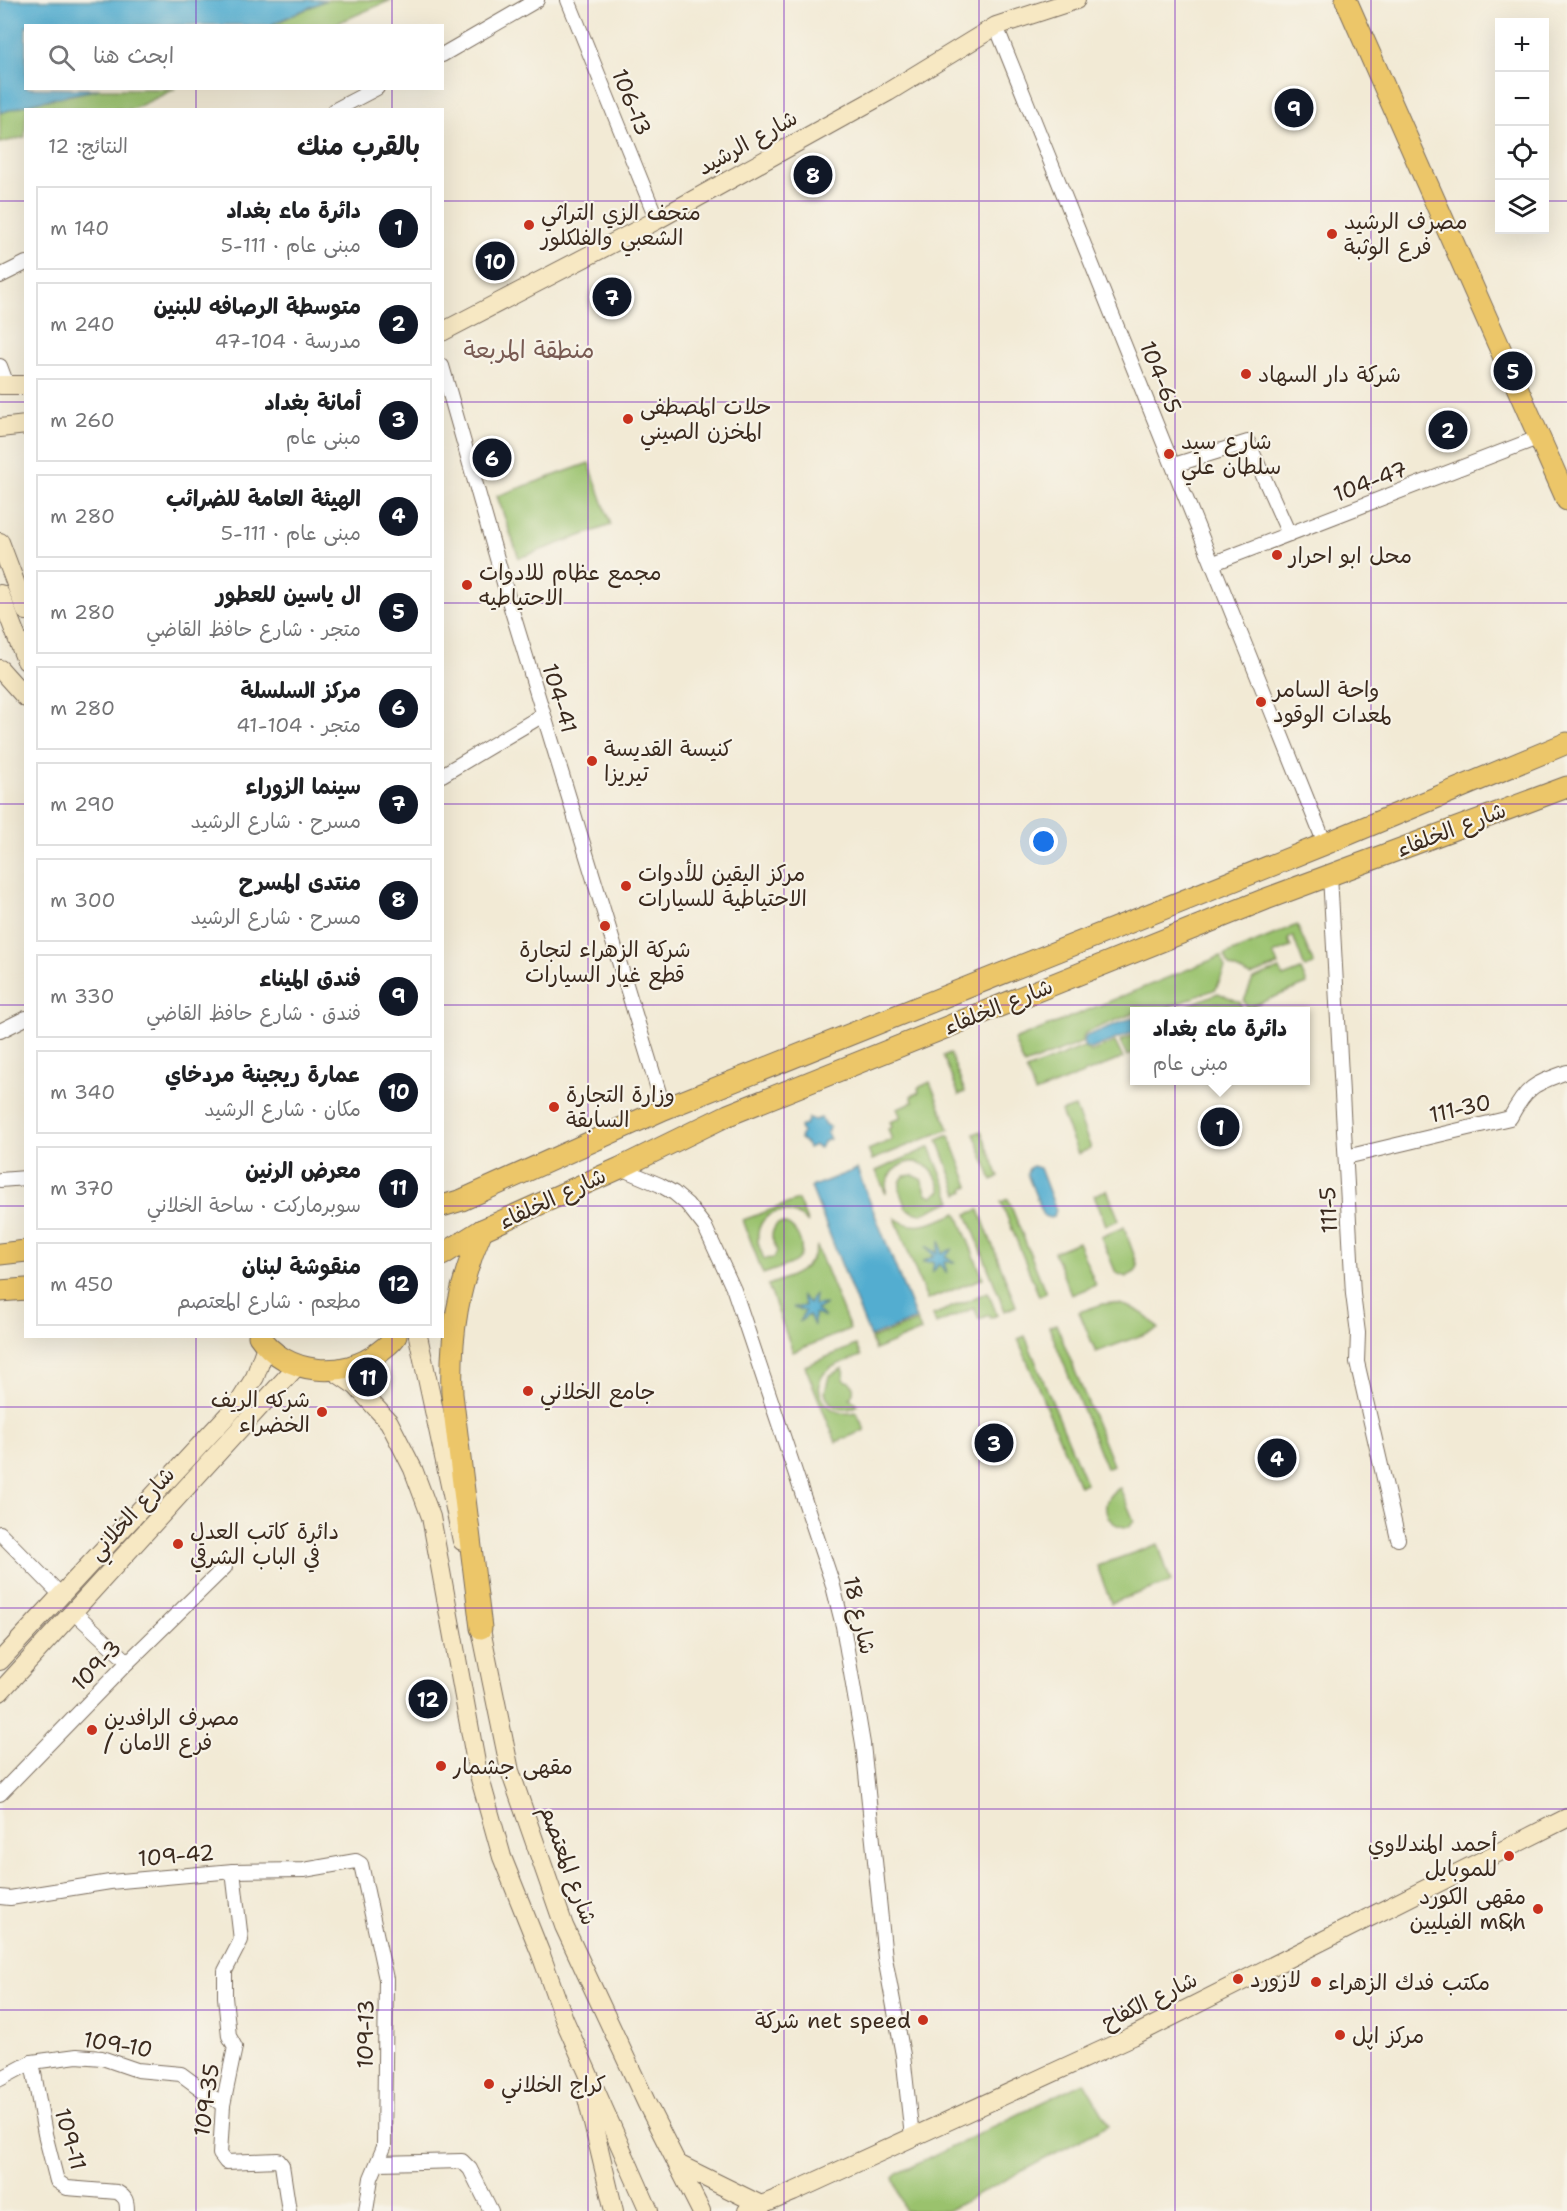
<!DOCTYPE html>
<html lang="ar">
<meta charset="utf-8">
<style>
body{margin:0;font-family:"Shantell Sans","Playpen Sans Arabic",sans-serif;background:#f6f6f6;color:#202124;direction:rtl}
.controls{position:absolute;right:18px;top:18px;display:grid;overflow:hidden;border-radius:0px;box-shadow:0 6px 24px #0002}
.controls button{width:54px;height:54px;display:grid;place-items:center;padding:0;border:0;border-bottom:2px solid #e0e0e0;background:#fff;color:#202124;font:30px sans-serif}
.you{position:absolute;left:1044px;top:842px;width:21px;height:21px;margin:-15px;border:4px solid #fff;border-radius:50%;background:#1a73e8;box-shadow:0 0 0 9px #1a73e833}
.badge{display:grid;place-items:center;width:39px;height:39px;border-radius:50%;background:#111827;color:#fff;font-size:20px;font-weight:700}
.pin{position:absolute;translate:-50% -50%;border:3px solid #fff;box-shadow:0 2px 6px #0006}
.popup{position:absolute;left:1130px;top:1007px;width:180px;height:78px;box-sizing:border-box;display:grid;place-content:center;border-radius:0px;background:#fff;filter:drop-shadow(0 2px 4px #0005);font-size:20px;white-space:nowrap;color:#757577}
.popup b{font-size:22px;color:#202124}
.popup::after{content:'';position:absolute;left:50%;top:100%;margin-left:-12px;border:12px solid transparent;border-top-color:#fff}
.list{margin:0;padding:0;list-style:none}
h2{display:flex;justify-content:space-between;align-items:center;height:78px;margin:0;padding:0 24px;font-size:26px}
h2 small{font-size:20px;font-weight:400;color:#757577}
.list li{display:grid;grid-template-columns:39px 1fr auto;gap:18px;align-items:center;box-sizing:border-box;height:84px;margin:0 12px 12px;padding:0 12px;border:2px solid #e0e0e0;border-radius:0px}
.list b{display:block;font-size:22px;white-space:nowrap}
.list p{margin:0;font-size:20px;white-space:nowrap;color:#757577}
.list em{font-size:20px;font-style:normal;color:#757577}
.icon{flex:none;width:33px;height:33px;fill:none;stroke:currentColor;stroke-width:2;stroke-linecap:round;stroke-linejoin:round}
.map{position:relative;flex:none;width:1567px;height:2211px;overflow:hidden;direction:ltr}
.search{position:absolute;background:#fff;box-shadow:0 6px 24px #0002;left:24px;top:24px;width:420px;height:66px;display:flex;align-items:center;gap:15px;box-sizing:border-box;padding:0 21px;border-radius:0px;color:#757577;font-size:22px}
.panel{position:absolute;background:#fff;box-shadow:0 6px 24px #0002;left:24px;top:108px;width:420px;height:1230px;border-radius:0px;direction:rtl}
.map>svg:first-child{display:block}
.green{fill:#9ac26d;stroke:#6a7646;stroke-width:1.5}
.water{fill:#52add0;stroke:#466c77;stroke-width:1.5}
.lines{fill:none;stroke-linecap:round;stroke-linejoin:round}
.street-casing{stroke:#7b6d5e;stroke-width:16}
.secondary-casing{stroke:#7b6d5e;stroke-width:20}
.primary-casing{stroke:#7b6d5e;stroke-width:23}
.street{stroke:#fff;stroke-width:14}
.secondary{stroke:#f7e8c3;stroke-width:18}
.primary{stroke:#ecc669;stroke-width:21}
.grid{fill:none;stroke:#7b2cbf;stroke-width:1.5;stroke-opacity:0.55}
.poi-dot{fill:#c8321e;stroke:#f7f3e8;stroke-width:2}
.labels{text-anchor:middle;stroke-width:4.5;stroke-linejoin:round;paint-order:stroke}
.street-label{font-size:22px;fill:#3b2a1e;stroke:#f7f3e8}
.poi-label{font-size:22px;fill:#3b2a1e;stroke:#f7f3e8;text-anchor:start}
.neighbourhood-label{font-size:24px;fill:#785a52;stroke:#f7f3e8}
</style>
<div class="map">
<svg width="1567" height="2211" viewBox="0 0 1567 2211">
<rect width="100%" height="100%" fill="#f7f3e8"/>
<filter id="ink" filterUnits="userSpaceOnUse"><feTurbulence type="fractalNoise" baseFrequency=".0167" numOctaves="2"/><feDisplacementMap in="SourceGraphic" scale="12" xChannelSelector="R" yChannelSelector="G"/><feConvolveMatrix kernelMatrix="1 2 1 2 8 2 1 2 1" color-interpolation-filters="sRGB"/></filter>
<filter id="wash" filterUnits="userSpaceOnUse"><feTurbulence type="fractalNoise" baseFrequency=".008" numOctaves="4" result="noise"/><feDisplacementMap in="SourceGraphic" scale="24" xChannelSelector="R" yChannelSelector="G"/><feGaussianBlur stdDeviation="1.35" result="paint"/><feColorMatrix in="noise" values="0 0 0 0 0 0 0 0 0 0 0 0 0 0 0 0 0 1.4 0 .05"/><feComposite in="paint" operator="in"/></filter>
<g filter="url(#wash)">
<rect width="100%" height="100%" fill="#f2ead5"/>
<g class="green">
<path d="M 326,0 L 391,0 L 333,25 L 270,26 Z"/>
<path d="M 99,89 L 175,89 L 133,109 L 26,110 L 25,137 L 0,143 L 0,113 L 32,103 Z"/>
<path d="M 589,463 L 611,525 L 519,558 L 497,496 Z"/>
<path d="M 1297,925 L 1314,964 L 1305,968 L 1293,936 L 1288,939 L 1291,947 L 1273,954 L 1278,965 L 1251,976 L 1229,966 L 1225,955 Z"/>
<path d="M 1221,956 L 1225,968 L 1216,989 L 1159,1011 L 1134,1012 L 1134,1013 L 1085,1033 L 1081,1043 L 1024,1065 L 1014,1040 Z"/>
<path d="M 1279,969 L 1283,977 L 1301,970 L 1307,984 L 1247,1008 L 1244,1001 L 1253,979 Z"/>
<path d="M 1218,993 L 1240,1002 L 1243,1010 L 1174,1011 Z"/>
<path d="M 1134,1035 L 1134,1053 L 1127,1056 L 1120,1041 Z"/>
<path d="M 1115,1042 L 1123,1058 L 1035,1093 L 1026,1070 L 1083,1047 L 1091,1052 Z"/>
<path d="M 950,1053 L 965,1092 L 959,1095 L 943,1056 Z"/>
<path d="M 930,1082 L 949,1129 L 872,1160 L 868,1150 L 892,1140 L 888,1129 L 892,1127 L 890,1122 L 901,1118 L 897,1108 L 913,1102 L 911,1096 L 919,1092 L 918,1088 Z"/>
<path d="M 1075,1107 L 1091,1148 L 1078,1154 L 1061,1112 Z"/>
<path d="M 981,1131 L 999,1177 L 992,1180 L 974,1134 Z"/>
<path d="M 949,1135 L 969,1186 L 964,1188 L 965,1191 L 958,1194 L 938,1140 Z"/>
<path d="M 930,1147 L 952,1201 L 921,1214 L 913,1212 L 906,1208 C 902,1197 895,1186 904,1176 L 913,1175 L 921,1179 L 927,1194 L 933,1196 L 941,1191 C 939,1183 936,1175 930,1169 C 910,1151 884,1170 886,1194 L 876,1171 Z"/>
<path d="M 1107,1190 L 1119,1220 L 1106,1225 L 1094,1195 Z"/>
<path d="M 1008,1199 L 1046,1293 L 1039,1296 L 1001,1202 Z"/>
<path d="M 798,1200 L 808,1223 C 788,1202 755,1211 758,1241 C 758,1247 762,1253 764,1259 L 774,1258 L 777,1251 C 772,1240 769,1234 777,1224 C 794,1218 810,1250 796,1261 C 787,1267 773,1270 763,1274 L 743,1220 Z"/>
<path d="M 979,1210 L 1016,1306 L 1005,1311 L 967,1214 Z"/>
<path d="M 957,1213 L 983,1278 L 927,1300 L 895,1218 C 916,1233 935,1222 957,1213 Z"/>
<path d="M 1124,1227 L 1138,1266 L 1135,1272 L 1126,1277 L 1116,1273 L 1101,1237 Z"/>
<path d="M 1078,1242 L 1096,1285 L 1071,1295 L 1054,1252 Z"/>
<path d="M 817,1247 L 850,1329 L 793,1352 L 768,1285 C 790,1277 810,1272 817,1247 Z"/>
<path d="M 988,1292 L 997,1315 L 990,1318 L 989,1315 L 979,1319 L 974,1308 L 936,1324 L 933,1315 Z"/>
<path d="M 1113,1303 C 1133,1306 1146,1313 1159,1329 L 1096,1352 L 1079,1312 L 1103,1304 Z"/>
<path d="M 917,1321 L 921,1331 L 875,1350 L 871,1339 Z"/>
<path d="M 1056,1324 L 1113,1465 L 1106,1468 L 1049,1327 Z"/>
<path d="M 1025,1336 L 1086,1483 L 1079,1486 L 1018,1339 Z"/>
<path d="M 856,1345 L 861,1356 C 851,1360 838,1363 829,1369 C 807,1385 826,1420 856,1412 L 865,1430 L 836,1442 L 805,1366 Z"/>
<path d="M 843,1368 L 844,1380 C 854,1382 856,1390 850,1398 L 858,1405 C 843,1414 829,1408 825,1392 L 829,1376 Z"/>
<path d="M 1120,1488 L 1134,1521 L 1129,1527 C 1103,1528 1097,1498 1120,1488 Z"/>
<path d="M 1158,1544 L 1171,1582 L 1111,1603 L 1097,1566 Z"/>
<path d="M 1084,2082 L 1109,2125 L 947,2211 L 905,2211 L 893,2178 L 897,2174 Z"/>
</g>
<g class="water">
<path d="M 0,0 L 326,0 L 270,25 L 26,26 L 26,88 L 99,89 L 32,103 L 0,113 Z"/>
<path d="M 1134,1017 L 1134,1032 L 1091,1049 L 1085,1047 L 1083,1043 L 1086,1036 Z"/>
<path d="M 809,1118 L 815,1120 L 821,1118 L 824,1124 L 830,1127 L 827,1133 L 830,1139 L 823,1142 L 820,1148 L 814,1145 L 808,1148 L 805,1142 L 800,1139 L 802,1133 L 800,1127 L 806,1124 Z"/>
<path d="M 1033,1166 L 1040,1168 L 1056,1210 L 1054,1216 L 1050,1218 L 1044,1216 L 1027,1174 L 1029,1168 Z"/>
<path d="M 857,1169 L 916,1319 L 870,1337 L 811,1187 Z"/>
<path d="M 940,1241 L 942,1253 L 953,1249 L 945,1257 L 955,1262 L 944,1262 L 947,1273 L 939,1264 L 932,1273 L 934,1262 L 922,1262 L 934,1256 L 926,1246 L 937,1253 Z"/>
<path d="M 815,1293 L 814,1305 L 826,1304 L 816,1310 L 825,1317 L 814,1314 L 814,1326 L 809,1315 L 799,1322 L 805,1311 L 793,1308 L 805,1306 L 801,1295 L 809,1303 Z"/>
</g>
</g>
<g filter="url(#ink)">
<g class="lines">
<g class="street-casing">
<g id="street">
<path d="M 568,0 L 657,220"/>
<path d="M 996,26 L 1325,844"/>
<path d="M 442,55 L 537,0"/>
<path d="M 335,110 L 377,88"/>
<path d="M 0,276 L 26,263"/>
<path d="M 0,366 L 7,385"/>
<path d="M 442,366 L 512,611 L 664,1109"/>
<path d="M 1174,465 L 1248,442 L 1289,534"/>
<path d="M 1214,563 L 1540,437"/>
<path d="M 442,775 L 543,715"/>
<path d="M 1330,875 L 1353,1294 L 1358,1333 L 1357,1362 L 1398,1539"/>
<path d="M 0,1031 L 26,1018"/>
<path d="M 1346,1157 L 1510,1118 C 1527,1086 1534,1084 1567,1072"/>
<path d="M 620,1168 L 660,1185 L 674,1193 L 687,1204 L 705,1227 L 734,1290 L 832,1582 L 843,1626 L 863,1744 L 885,1958 L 903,2055 L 912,2137"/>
<path d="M 0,1180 L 26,1178"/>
<path d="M 0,1533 L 61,1595"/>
<path d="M 73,1611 L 128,1662"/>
<path d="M 0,1794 L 128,1662 L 225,1567"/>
<path d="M 233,1871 L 241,1940 L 225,1971 L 225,1997 L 229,2036 L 235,2047 L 223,2105 L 220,2154 L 226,2162 L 278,2160 L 282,2165 L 289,2211"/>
<path d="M 0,1897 L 10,1898 L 110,1882 L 233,1871 L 304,1870 L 356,1861 L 361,1864 L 386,1979 L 384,2147 L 371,2178 L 366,2211"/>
<path d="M 32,2062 L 45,2134 L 57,2181 L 67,2188 L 117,2192 C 126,2197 127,2201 127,2211"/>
<path d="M 0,2079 L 32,2062 L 77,2056 L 102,2058 L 137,2070 L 181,2074 L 223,2105"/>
<path d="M 379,2163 L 462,2161 L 470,2169 L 491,2211"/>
</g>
</g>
<g class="secondary-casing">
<g id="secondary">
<path d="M 442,332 L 657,220 L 888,92 L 996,26 L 1076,0"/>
<path d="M 0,385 L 26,385"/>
<path d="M 0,428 L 26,425"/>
<path d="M 0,542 L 26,611"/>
<path d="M 0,594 L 26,661"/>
<path d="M 0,669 L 26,698"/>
<path d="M 418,1336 L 462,1541"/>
<path d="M 334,1371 L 356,1386 L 389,1422 L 413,1469 L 431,1517 L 477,1768 L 502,1857 L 540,1952 L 564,2019 L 649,2211"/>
<path d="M 478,1615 L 510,1771 L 564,1926 L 647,2104 L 701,2211"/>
<path d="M 0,1661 L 238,1404 L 255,1377 L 266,1346"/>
<path d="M 0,1692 L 297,1366"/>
<path d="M 585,2090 L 614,2211"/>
<path d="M 678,2164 L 761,2205"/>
<path d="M 747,2211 L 793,2192 L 1133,2036 L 1567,1818"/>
</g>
</g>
<g class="primary-casing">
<g id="primary">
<path d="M 1346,0 L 1567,500"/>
<path d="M 442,1206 L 462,1200 L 664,1109 L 1325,844 L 1567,743"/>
<path d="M 0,1254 L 26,1251"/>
<path d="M 442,1255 L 482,1230 L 620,1168 L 728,1115 L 1266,899 L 1567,787"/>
<path d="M 0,1291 L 26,1289"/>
<path d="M 259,1336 C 285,1375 344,1380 379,1352 C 385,1347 392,1343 396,1336"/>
<path d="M 481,1628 L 452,1394 C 450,1334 458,1285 482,1230"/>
</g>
</g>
<use href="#street" class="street"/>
<use href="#secondary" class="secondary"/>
<use href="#primary" class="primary"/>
</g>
</g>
<path class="grid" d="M 196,0 L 196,26M 392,0 L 392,26M 588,0 L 588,2211M 784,0 L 784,2211M 979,0 L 979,2211M 1175,0 L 1175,2211M 1371,0 L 1371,2211M 196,88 L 196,110M 392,88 L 392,110M 0,201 L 26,201M 442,201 L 1500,201M 1544,201 L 1567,201M 0,402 L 26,402M 442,402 L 1567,402M 0,603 L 26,603M 442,603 L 1567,603M 0,804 L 26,804M 442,804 L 1567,804M 0,1005 L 26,1005M 442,1005 L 1567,1005M 0,1206 L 26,1206M 442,1206 L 1567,1206M 196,1336 L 196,2211M 392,1336 L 392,2211M 0,1407 L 1567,1407M 0,1608 L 1567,1608M 0,1809 L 1567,1809M 0,2010 L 1567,2010"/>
<g class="poi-dot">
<circle cx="529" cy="225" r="6"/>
<circle cx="1332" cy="234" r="6"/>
<circle cx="1246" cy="374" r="6"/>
<circle cx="628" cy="419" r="6"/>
<circle cx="1169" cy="454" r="6"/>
<circle cx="1277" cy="555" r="6"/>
<circle cx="467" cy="585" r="6"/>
<circle cx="1261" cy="702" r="6"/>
<circle cx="592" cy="761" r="6"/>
<circle cx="626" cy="886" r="6"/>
<circle cx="605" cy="926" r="6"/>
<circle cx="554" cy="1107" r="6"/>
<circle cx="528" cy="1391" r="6"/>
<circle cx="322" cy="1412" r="6"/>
<circle cx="178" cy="1544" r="6"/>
<circle cx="92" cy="1730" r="6"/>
<circle cx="441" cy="1766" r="6"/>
<circle cx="1509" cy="1856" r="6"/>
<circle cx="1538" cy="1909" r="6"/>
<circle cx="1238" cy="1979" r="6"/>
<circle cx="1316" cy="1982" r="6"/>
<circle cx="923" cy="2020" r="6"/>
<circle cx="1340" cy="2035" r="6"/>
<circle cx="489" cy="2084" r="6"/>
</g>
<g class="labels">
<g class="street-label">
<text transform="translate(632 102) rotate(68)" y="8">106-13</text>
<text transform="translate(747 142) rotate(-29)" y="8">شارع الرشيد</text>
<text transform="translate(1161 377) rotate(68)" y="8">104-65</text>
<text transform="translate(1370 481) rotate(-21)" y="8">104-47</text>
<text transform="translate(560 698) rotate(73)" y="8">104-41</text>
<text transform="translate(1451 829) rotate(-21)" y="8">شارع الخلفاء</text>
<text transform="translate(998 1006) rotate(-22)" y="8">شارع الخلفاء</text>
<text transform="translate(1460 1108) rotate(-13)" y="8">111-30</text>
<text transform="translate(552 1198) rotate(-25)" y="8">شارع الخلفاء</text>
<text transform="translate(1328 1210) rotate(-93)" y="8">111-5</text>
<text transform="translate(131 1513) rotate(-48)" y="8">شارع الخلاني</text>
<text transform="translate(860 1615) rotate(77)" y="8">شارع 18</text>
<text transform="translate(96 1665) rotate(-46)" y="8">109-3</text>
<text transform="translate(176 1855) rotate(-5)" y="8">109-42</text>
<text transform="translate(569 1865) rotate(70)" y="8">شارع المعتصم</text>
<text transform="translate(1149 2000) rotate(-26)" y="8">شارع الكفاح</text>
<text transform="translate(365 2034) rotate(-89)" y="8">109-13</text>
<text transform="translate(118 2044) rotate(9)" y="8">109-10</text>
<text transform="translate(206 2100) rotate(-82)" y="8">109-35</text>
<text transform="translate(71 2139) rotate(74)" y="8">109-11</text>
</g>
<g class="poi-label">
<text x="541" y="220">متحف الزي التراثي<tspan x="541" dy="25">الشعبي والفلكلور</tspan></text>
<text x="1344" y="229">مصرف الرشيد<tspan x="1344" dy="25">فرع الوثبة</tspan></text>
<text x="1258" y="382">شركة دار السهاد</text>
<text x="640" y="414">حلات المصطفى<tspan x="640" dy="25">المخزن الصيني</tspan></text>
<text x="1181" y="449">شارع سيد<tspan x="1181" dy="25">سلطان علي</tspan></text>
<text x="1289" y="563">محل ابو احرار</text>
<text x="479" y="580">مجمع عظام للادوات<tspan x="479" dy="25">الاحتياطيه</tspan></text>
<text x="1273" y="697">واحة السامر<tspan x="1273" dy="25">لمعدات الوقود</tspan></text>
<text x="604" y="756">كنيسة القديسة<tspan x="604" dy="25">تيريزا</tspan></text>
<text x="638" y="881">مركز اليقين للأدوات<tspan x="638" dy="25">الاحتياطية للسيارات</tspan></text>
<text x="605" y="957" text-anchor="middle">شركة الزهراء لتجارة<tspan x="605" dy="25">قطع غيار السيارات</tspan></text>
<text x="566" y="1102">وزارة التجارة<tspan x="566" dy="25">السابقة</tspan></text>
<text x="540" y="1399">جامع الخلاني</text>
<text x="310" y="1407" text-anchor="end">شركه الريف<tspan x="310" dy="25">الخضراء</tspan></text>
<text x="190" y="1539">دائرة كاتب العدل<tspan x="190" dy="25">في الباب الشرقي</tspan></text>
<text x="104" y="1725">مصرف الرافدين<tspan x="104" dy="25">/ فرع الامان</tspan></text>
<text x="453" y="1774">مقهى جشمار</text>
<text x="1497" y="1851" text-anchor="end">أحمد المندلاوي<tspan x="1497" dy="25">للموبايل</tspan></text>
<text x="1526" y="1904" text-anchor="end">مقهى الكورد<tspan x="1526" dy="25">الفيليين m&amp;h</tspan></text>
<text x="1250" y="1987">لازورد</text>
<text x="1328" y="1990">مكتب فدك الزهراء</text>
<text x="911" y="2028" text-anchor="end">شركة net speed</text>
<text x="1352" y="2043">مركز اپل</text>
<text x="501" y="2092">كراج الخلاني</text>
</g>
<g class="neighbourhood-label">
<text x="529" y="358">منطقة المربعة</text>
</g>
</g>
</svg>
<div class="controls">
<button>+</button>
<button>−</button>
<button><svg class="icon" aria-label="locate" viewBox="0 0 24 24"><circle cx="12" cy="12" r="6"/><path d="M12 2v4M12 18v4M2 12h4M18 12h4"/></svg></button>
<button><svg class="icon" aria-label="layers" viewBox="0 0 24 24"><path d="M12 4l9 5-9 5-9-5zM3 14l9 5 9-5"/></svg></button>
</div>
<div class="you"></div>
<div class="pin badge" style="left:1220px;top:1127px">1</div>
<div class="popup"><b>دائرة ماء بغداد</b>مبنى عام</div>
<div class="pin badge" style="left:1448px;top:430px">2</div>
<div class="pin badge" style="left:994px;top:1443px">3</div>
<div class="pin badge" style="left:1277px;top:1458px">4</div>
<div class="pin badge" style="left:1513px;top:371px">5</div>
<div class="pin badge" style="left:492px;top:458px">6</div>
<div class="pin badge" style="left:612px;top:297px">7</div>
<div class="pin badge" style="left:813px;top:175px">8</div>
<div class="pin badge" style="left:1294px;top:108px">9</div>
<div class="pin badge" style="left:495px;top:261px">10</div>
<div class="pin badge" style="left:368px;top:1377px">11</div>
<div class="pin badge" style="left:428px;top:1699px">12</div>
<div class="search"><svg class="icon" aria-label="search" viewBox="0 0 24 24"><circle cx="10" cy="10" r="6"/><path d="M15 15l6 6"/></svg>ابحث هنا</div>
<section class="panel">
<h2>بالقرب منك<small>النتائج: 12</small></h2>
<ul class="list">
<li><span class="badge">1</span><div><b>دائرة ماء بغداد</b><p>مبنى عام · 111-5</p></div><em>140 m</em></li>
<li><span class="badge">2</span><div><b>متوسطة الرصافه للبنين</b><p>مدرسة · 104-47</p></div><em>240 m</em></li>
<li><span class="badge">3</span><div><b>أمانة بغداد</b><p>مبنى عام</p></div><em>260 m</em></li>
<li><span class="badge">4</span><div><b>الهيئة العامة للضرائب</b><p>مبنى عام · 111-5</p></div><em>280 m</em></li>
<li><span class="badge">5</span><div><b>ال ياسين للعطور</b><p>متجر · شارع حافظ القاضي</p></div><em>280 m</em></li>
<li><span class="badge">6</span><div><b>مركز السلسلة</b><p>متجر · 104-41</p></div><em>280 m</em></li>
<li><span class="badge">7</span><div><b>سينما الزوراء</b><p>مسرح · شارع الرشيد</p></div><em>290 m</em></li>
<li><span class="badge">8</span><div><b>منتدى المسرح</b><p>مسرح · شارع الرشيد</p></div><em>300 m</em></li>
<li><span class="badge">9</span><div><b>فندق الميناء</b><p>فندق · شارع حافظ القاضي</p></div><em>330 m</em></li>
<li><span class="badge">10</span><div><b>عمارة ريجينة مردخاي</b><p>مكان · شارع الرشيد</p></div><em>340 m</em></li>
<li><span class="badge">11</span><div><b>معرض الرنين</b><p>سوبرماركت · ساحة الخلاني</p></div><em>370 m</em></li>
<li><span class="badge">12</span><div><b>منقوشة لبنان</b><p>مطعم · شارع المعتصم</p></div><em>450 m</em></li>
</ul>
</section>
</div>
